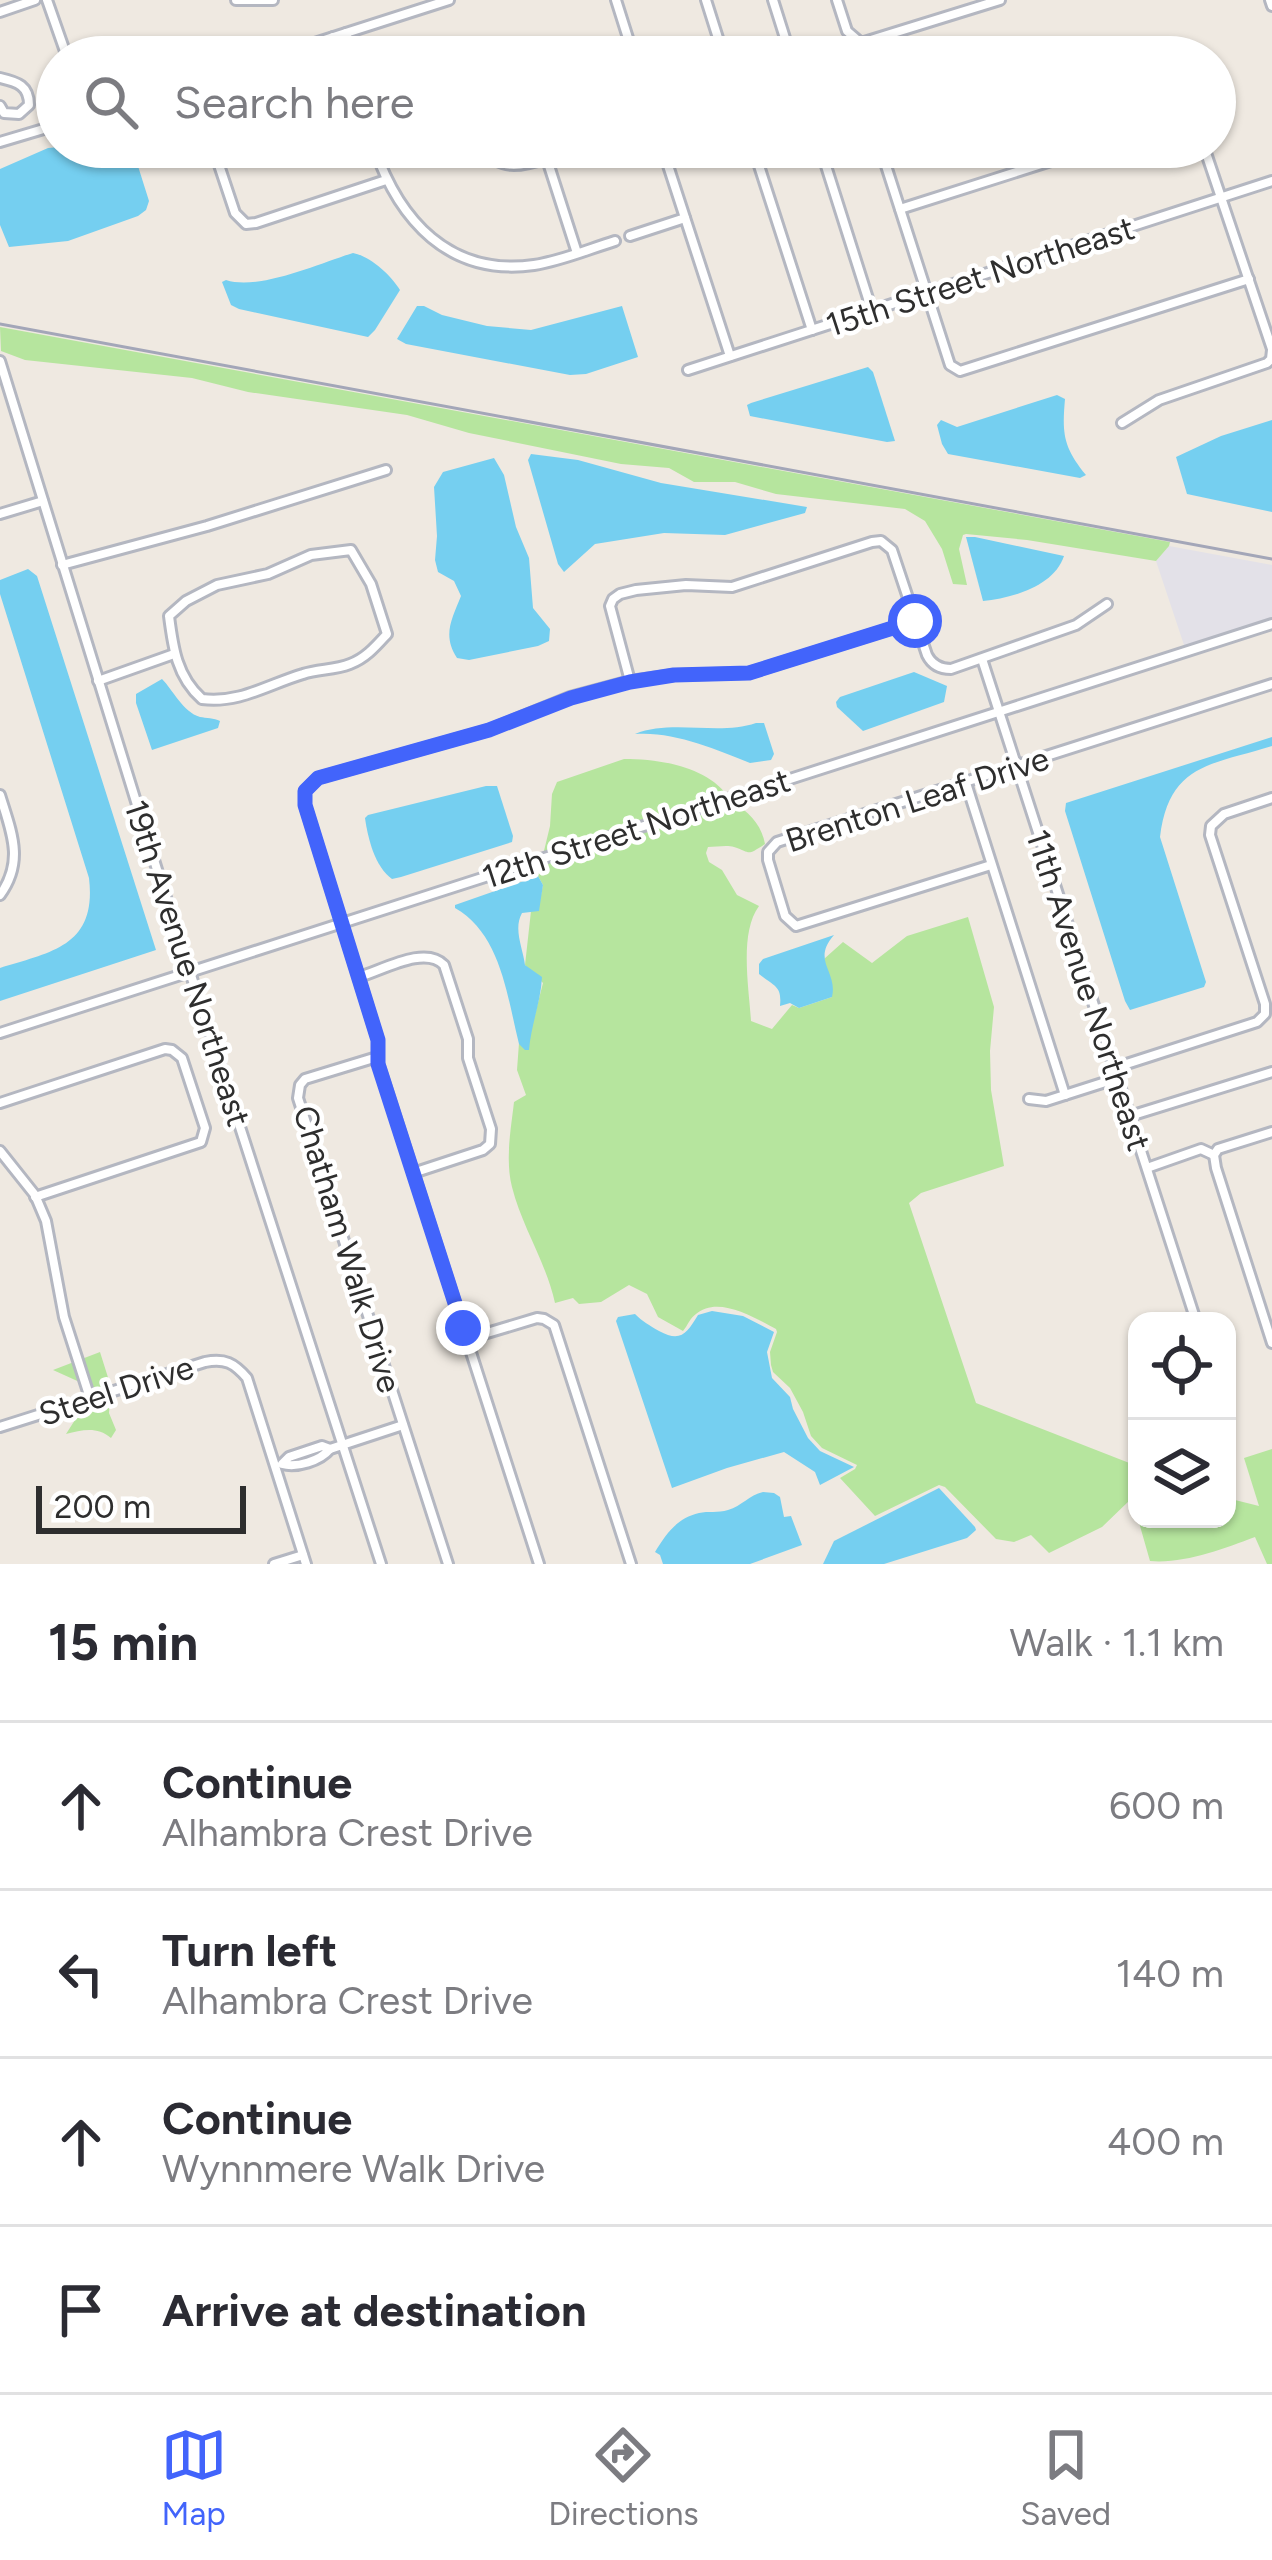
<!DOCTYPE html>
<meta charset="utf-8">
<style>
body{margin:0;font-family:Figtree,sans-serif;background:#f7f7f7;color:#2b2b33}
.controls{position:absolute;right:36px;bottom:36px;display:grid;overflow:hidden;border-radius:24px;box-shadow:0 3px 9px #0004}
.controls button{width:108px;height:108px;display:grid;place-items:center;padding:0;border:0;border-bottom:3px solid #e1e1e2;background:#fff;color:#2b2b33;font:60px sans-serif}
.scale{position:absolute;left:36px;bottom:30px;width:210px;box-sizing:border-box;padding-left:12px;border:6px solid #2e2e2e;border-top:0;font-size:33px;line-height:42px;white-space:nowrap;color:#2e2e2e;-webkit-text-stroke:9px #fff;paint-order:stroke}
.stop{position:absolute;width:36px;height:36px;margin:-27px;border:9px solid #4264fb;border-radius:50%;background:#fff}
.stop.end{background:#4264fb;border-color:#fff;box-shadow:0 3px 12px #0008}
.list{margin:0;padding:0;list-style:none}
h2{display:flex;justify-content:space-between;align-items:center;height:156px;margin:0;padding:0 48px;font-size:51px}
h2 small{font-size:39px;font-weight:400;color:#7c7c81}
.list li{display:grid;grid-template-columns:78px 1fr auto;gap:36px;align-items:center;box-sizing:border-box;height:168px;padding:0 48px;border-top:3px solid #e1e1e2}
.list b{display:block;font-size:45px;white-space:nowrap}
.list p{margin:0;font-size:39px;white-space:nowrap;color:#7c7c81}
.list em{font-size:39px;font-style:normal;color:#7c7c81}
.icon{flex:none;width:66px;height:66px;fill:none;stroke:currentColor;stroke-width:2;stroke-linecap:round;stroke-linejoin:round}
.map{position:relative;flex:none;width:1272px;height:1564px;overflow:hidden}
.search{position:absolute;background:#fff;box-shadow:0 3px 9px #0004;left:36px;right:36px;top:36px;height:132px;display:flex;align-items:center;gap:30px;box-sizing:border-box;padding:0 42px;border-radius:66px;color:#7c7c81;font-size:45px}
.sheet{height:828px;background:#fff}
nav{display:flex;justify-content:space-around;align-items:center;box-sizing:border-box;height:168px;border-top:3px solid #e1e1e2;background:#fff;font-size:33px;color:#7c7c81}
nav a{display:grid;justify-items:center;gap:6px}
nav .on{color:#4264fb}
.map>svg:first-child{display:block}
.industrial{fill:#e3e1e8}
.green{fill:#b6e59e}
.water{fill:#75cff0}
.lines{fill:none;stroke-linecap:round;stroke-linejoin:round}
.minor-casing{stroke:#b4b7c1;stroke-width:14}
.minor{stroke:#fff;stroke-width:8}
.rail{stroke:#a3a6b8;stroke-width:3}
.route{stroke:#4264fb;stroke-width:15}
.labels{text-anchor:middle;stroke-width:9;stroke-linejoin:round;paint-order:stroke}
.street-label{font-size:33px;fill:#2e2e2e;stroke:#fff}
</style>
<div class="map">
<svg width="1272" height="1564" viewBox="0 0 1272 1564">
<rect width="100%" height="100%" fill="#efe9e1"/>
<path class="industrial" d="M 1169,546 L 1272,565 L 1272,620 L 1185,648 L 1156,561 Z"/>
<g class="green">
<path d="M 0,327 L 1170,542 L 1169,546 L 1156,561 L 1027,540 L 966,534 L 963,535 L 959,549 L 967,585 L 953,584 L 942,549 L 925,521 L 905,509 L 776,494 L 735,482 L 694,482 L 669,468 L 621,464 L 469,433 L 407,415 L 248,392 L 192,378 L 25,360 L 1,351 Z"/>
<path d="M 624,759 C 659,759 705,766 727,795 L 543,855 L 550,826 L 552,794 L 557,782 Z"/>
<path d="M 732,801 C 749,813 761,823 765,844 C 746,856 752,853 734,847 C 727,845 716,847 708,847 L 706,853 L 709,862 L 722,870 L 737,895 L 759,906 C 739,933 749,988 751,1021 L 772,1029 L 792,1005 L 799,1008 L 832,997 L 824,959 L 843,942 L 872,963 L 907,936 L 968,917 L 994,1007 L 990,1051 L 991,1090 L 1004,1166 L 921,1193 L 909,1203 L 976,1403 L 1137,1466 L 1137,1517 L 1130,1500 L 1102,1527 L 1049,1553 L 1031,1535 L 1014,1542 L 996,1539 L 945,1487 L 939,1485 L 875,1516 L 840,1478 L 855,1469 L 857,1465 L 822,1448 L 811,1436 L 803,1412 L 790,1388 L 773,1372 L 771,1365 L 770,1352 L 777,1332 L 776,1329 C 755,1318 718,1295 696,1314 C 690,1318 688,1325 683,1331 L 658,1317 L 647,1294 L 629,1285 L 601,1302 L 579,1304 L 573,1298 L 555,1303 C 546,1262 522,1227 512,1187 C 505,1159 511,1129 514,1102 L 526,1095 L 517,1070 L 519,1043 L 531,1030 L 543,983 L 525,965 L 531,911 L 540,900 L 543,885 L 538,876 L 541,863 Z"/>
<path d="M 100,1352 L 111,1387 L 109,1413 L 116,1430 L 111,1438 C 97,1426 82,1430 66,1434 L 89,1398 L 84,1384 L 53,1370 Z"/>
<path d="M 1272,1449 L 1272,1564 L 1267,1564 L 1255,1537 C 1223,1549 1184,1564 1150,1561 L 1138,1519 L 1227,1519 L 1227,1498 L 1259,1506 L 1244,1458 Z"/>
</g>
<g class="water">
<path d="M 60,147 C 81,152 109,147 132,147 L 149,201 L 146,210 L 138,216 L 68,241 L 9,247 L 0,225 L 0,169 L 48,148 Z"/>
<path d="M 353,253 C 370,256 391,275 400,290 L 375,330 L 368,337 L 239,309 L 231,305 L 222,282 L 226,280 C 259,291 320,263 353,253 Z"/>
<path d="M 417,306 L 424,306 L 442,315 L 487,326 L 531,330 L 622,306 L 638,357 L 586,374 L 570,375 L 406,344 L 397,339 Z"/>
<path d="M 868,367 L 873,372 L 895,441 L 887,442 L 750,416 L 747,405 L 751,403 Z"/>
<path d="M 1057,395 L 1065,399 C 1062,433 1063,447 1086,475 L 1080,478 L 948,454 L 942,444 L 937,425 L 941,420 L 957,427 Z"/>
<path d="M 1272,420 L 1272,512 L 1187,494 L 1176,457 L 1221,436 Z"/>
<path d="M 531,454 L 578,460 L 661,483 L 807,507 L 805,513 L 725,535 L 664,533 L 595,544 L 564,572 L 558,564 L 528,460 Z"/>
<path d="M 494,458 L 504,475 L 516,527 L 529,558 L 533,608 L 550,629 L 549,641 L 538,646 L 469,660 L 457,658 C 442,635 452,619 461,596 L 454,581 L 438,572 L 435,560 L 437,536 L 434,487 L 443,472 Z"/>
<path d="M 975,537 L 1064,556 C 1054,586 1013,598 983,601 L 966,537 Z"/>
<path d="M 28,569 L 37,576 L 156,950 L 0,1001 L 0,968 C 52,952 97,946 89,878 L 0,594 L 0,580 Z"/>
<path d="M 914,672 L 947,686 L 944,702 L 863,731 L 837,707 L 836,702 L 840,697 Z"/>
<path d="M 162,679 C 173,690 183,712 200,717 C 206,718 214,718 220,721 L 218,728 L 152,750 L 136,703 L 136,694 Z"/>
<path d="M 756,723 L 764,723 L 774,754 L 771,760 L 750,763 C 715,749 673,731 635,734 C 672,719 719,736 756,723 Z"/>
<path d="M 1272,737 L 1272,746 C 1212,765 1169,763 1160,837 L 1206,982 L 1204,987 L 1130,1010 L 1125,1001 L 1065,811 L 1066,803 Z"/>
<path d="M 486,786 L 497,786 L 513,836 L 512,842 L 401,877 L 392,879 C 375,867 368,839 365,818 L 368,815 Z"/>
<path d="M 538,876 L 543,885 L 539,911 L 522,913 C 513,929 523,948 525,965 L 542,977 C 541,1001 531,1025 529,1050 L 525,1050 L 519,1044 C 507,996 501,934 455,908 L 455,905 Z"/>
<path d="M 834,935 C 811,961 838,971 832,997 L 799,1008 L 790,1003 L 780,1006 C 782,986 775,987 759,974 L 759,964 L 763,959 Z"/>
<path d="M 712,1311 L 743,1316 L 774,1332 L 767,1352 L 772,1378 L 790,1397 L 793,1409 L 808,1438 L 820,1451 L 854,1467 L 820,1485 L 815,1472 L 784,1452 L 727,1468 L 672,1488 L 616,1321 L 618,1317 L 635,1314 C 643,1322 649,1325 659,1331 C 681,1343 687,1333 698,1315 Z"/>
<path d="M 939,1488 L 975,1527 L 976,1530 L 967,1538 L 884,1564 L 823,1564 L 834,1541 Z"/>
<path d="M 763,1492 L 774,1493 L 780,1497 L 784,1517 L 791,1516 L 802,1545 L 750,1564 L 663,1564 L 660,1555 L 655,1552 C 666,1534 677,1518 699,1513 C 708,1511 718,1513 728,1510 C 742,1506 749,1495 763,1492 Z"/>
</g>
<g class="lines">
<g class="minor-casing">
<g id="minor">
<path d="M 47,0 L 67,57"/>
<path d="M 236,0 L 273,0"/>
<path d="M 616,0 L 634,57"/>
<path d="M 706,0 L 724,57"/>
<path d="M 773,0 L 791,57"/>
<path d="M 837,0 L 847,31 L 861,43 L 1000,0"/>
<path d="M 1270,0 L 1272,6"/>
<path d="M 0,12 L 35,0"/>
<path d="M 346,33 L 353,57"/>
<path d="M 333,37 L 340,57"/>
<path d="M 1044,43 L 1049,57"/>
<path d="M 271,57 L 449,0"/>
<path d="M 472,57 L 504,49 L 514,57"/>
<path d="M 0,78 C 18,82 29,86 29,105 L 19,114 L 4,113 L 0,106"/>
<path d="M 0,142 L 57,125"/>
<path d="M 213,147 L 235,213 L 246,224 L 256,223 L 386,180"/>
<path d="M 374,147 C 399,220 449,277 534,265 C 561,261 589,249 615,241"/>
<path d="M 481,147 C 500,171 520,167 547,158"/>
<path d="M 543,147 L 577,253"/>
<path d="M 662,147 L 730,356"/>
<path d="M 753,147 L 812,330"/>
<path d="M 820,147 L 872,311"/>
<path d="M 880,147 L 950,365 L 960,371 L 1249,279"/>
<path d="M 1204,147 L 1272,349"/>
<path d="M 178,151 L 192,147"/>
<path d="M 900,209 L 1095,147"/>
<path d="M 630,236 L 685,218"/>
<path d="M 0,361 L 159,876 L 381,1564"/>
<path d="M 688,370 L 1272,181"/>
<path d="M 1122,423 L 1159,400 L 1267,363 L 1271,359 L 1272,350"/>
<path d="M 0,514 L 43,501"/>
<path d="M 351,550 L 371,584 L 387,634 C 376,646 366,658 350,664 C 335,670 318,669 303,674 C 269,684 239,704 202,699 C 177,677 173,648 169,616 L 186,601 L 217,585 L 268,574 L 311,555 Z"/>
<path d="M 62,565 L 207,526 L 386,470"/>
<path d="M 982,659 L 1196,1321"/>
<path d="M 98,681 L 174,654"/>
<path d="M 630,681 L 610,606 L 613,599 L 620,594 L 636,590 L 686,585 L 732,587 L 872,542 L 881,541 L 892,550 L 927,655 C 932,665 940,669 951,669 L 1076,625 L 1107,604"/>
<path d="M 966,783 L 1065,1095"/>
<path d="M 0,795 C 11,831 25,861 0,895"/>
<path d="M 991,865 L 796,926 L 785,916 L 768,860 L 768,852 L 777,842 L 1272,684"/>
<path d="M 359,977 C 383,970 425,945 444,965 L 468,1039 L 468,1058 L 491,1129 L 490,1144 L 483,1150 L 413,1173"/>
<path d="M 0,1033 L 1272,624"/>
<path d="M 377,1057 L 305,1079 L 300,1085 L 298,1098 L 448,1564"/>
<path d="M 1114,1068 L 1257,1022 L 1265,1014 L 1265,1004 L 1210,835 L 1211,826 L 1224,814 L 1272,798"/>
<path d="M 1029,1099 L 1046,1101 L 1118,1078"/>
<path d="M 0,1103 L 165,1049 L 172,1050 L 182,1058 L 205,1128 L 201,1142 L 35,1197"/>
<path d="M 1130,1116 L 1272,1072"/>
<path d="M 1272,1132 L 1218,1149 L 1214,1155 L 1216,1168 L 1272,1343"/>
<path d="M 0,1151 L 35,1195 L 46,1221 L 64,1317 L 90,1398"/>
<path d="M 1147,1168 L 1201,1149 L 1214,1155"/>
<path d="M 467,1339 L 537,1318 L 544,1319 L 554,1325 L 631,1564"/>
<path d="M 0,1427 L 205,1362 C 225,1358 234,1363 247,1378 L 306,1564"/>
<path d="M 330,1449 L 322,1446 L 289,1457 L 282,1464 C 297,1468 320,1461 330,1449 L 403,1425"/>
<path d="M 274,1564 L 303,1555"/>
<path d="M 539,1564 L 378,1063 L 378,1040 L 305,805 L 305,791 L 318,778 L 489,730 L 570,697 L 630,681 L 674,675 L 749,673 L 915,621"/>
</g>
</g>
<use href="#minor" class="minor"/>
<path class="rail" d="M 0,324 L 1272,559"/>
</g>
<g class="lines">
<path class="route" d="M 463,1328 L 378,1064 L 378,1040 L 305,805 L 305,791 L 318,778 L 489,730 L 571,698 L 630,682 L 674,675 L 749,673 L 915,621"/>
</g>
<g class="labels">
<g class="street-label">
<text transform="translate(980 276) rotate(-18)" y="12">15th Street Northeast</text>
<text transform="translate(917 799) rotate(-18)" y="12">Brenton Leaf Drive</text>
<text transform="translate(636 828) rotate(-18)" y="12">12th Street Northeast</text>
<text transform="translate(188 963) rotate(72)" y="12">19th Avenue Northeast</text>
<text transform="translate(1089 990) rotate(72)" y="12">11th Avenue Northeast</text>
<text transform="translate(348 1249) rotate(73)" y="12">Chatham Walk Drive</text>
<text transform="translate(116 1390) rotate(-18)" y="12">Steel Drive</text>
</g>
</g>
</svg>
<div class="controls">
<button><svg class="icon" aria-label="locate" viewBox="0 0 24 24"><circle cx="12" cy="12" r="6"/><path d="M12 2v4M12 18v4M2 12h4M18 12h4"/></svg></button>
<button><svg class="icon" aria-label="layers" viewBox="0 0 24 24"><path d="M12 4l9 5-9 5-9-5zM3 14l9 5 9-5"/></svg></button>
</div>
<div class="scale">200 m</div>
<div class="stop" style="left:915px;top:621px"></div>
<div class="stop end" style="left:463px;top:1328px"></div>
<div class="search"><svg class="icon" aria-label="search" viewBox="0 0 24 24"><circle cx="10" cy="10" r="6"/><path d="M15 15l6 6"/></svg>Search here</div>
</div>
<section class="sheet">
<h2>15 min<small>Walk · 1.1 km</small></h2>
<ul class="list">
<li><svg class="icon" aria-label="ahead" viewBox="0 0 24 24"><path d="M12 20V5M6 11l6-6 6 6"/></svg><div><b>Continue</b><p>Alhambra Crest Drive</p></div><em>600 m</em></li>
<li><svg class="icon" aria-label="left" viewBox="0 0 24 24"><path d="M17 20v-9H6M10 6l-5 5 5 5"/></svg><div><b>Turn left</b><p>Alhambra Crest Drive</p></div><em>140 m</em></li>
<li><svg class="icon" aria-label="ahead" viewBox="0 0 24 24"><path d="M12 20V5M6 11l6-6 6 6"/></svg><div><b>Continue</b><p>Wynnmere Walk Drive</p></div><em>400 m</em></li>
<li><svg class="icon" aria-label="arrive" viewBox="0 0 24 24"><path d="M6 21V4h12l-3 4 3 4H6"/></svg><div><b>Arrive at destination</b></div></li>
</ul>
</section>
<nav>
<a class="on"><svg class="icon" aria-label="map" viewBox="0 0 24 24"><path d="M3 6l6-2 6 2 6-2v14l-6 2-6-2-6 2zM9 4v14M15 6v14"/></svg>Map</a>
<a><svg class="icon" aria-label="directions" viewBox="0 0 24 24"><path d="M12 3l9 9-9 9-9-9zM9 14v-3h6M13 9l2 2-2 2"/></svg>Directions</a>
<a><svg class="icon" aria-label="saved" viewBox="0 0 24 24"><path d="M7 4h10v16l-5-4-5 4z"/></svg>Saved</a>
</nav>
